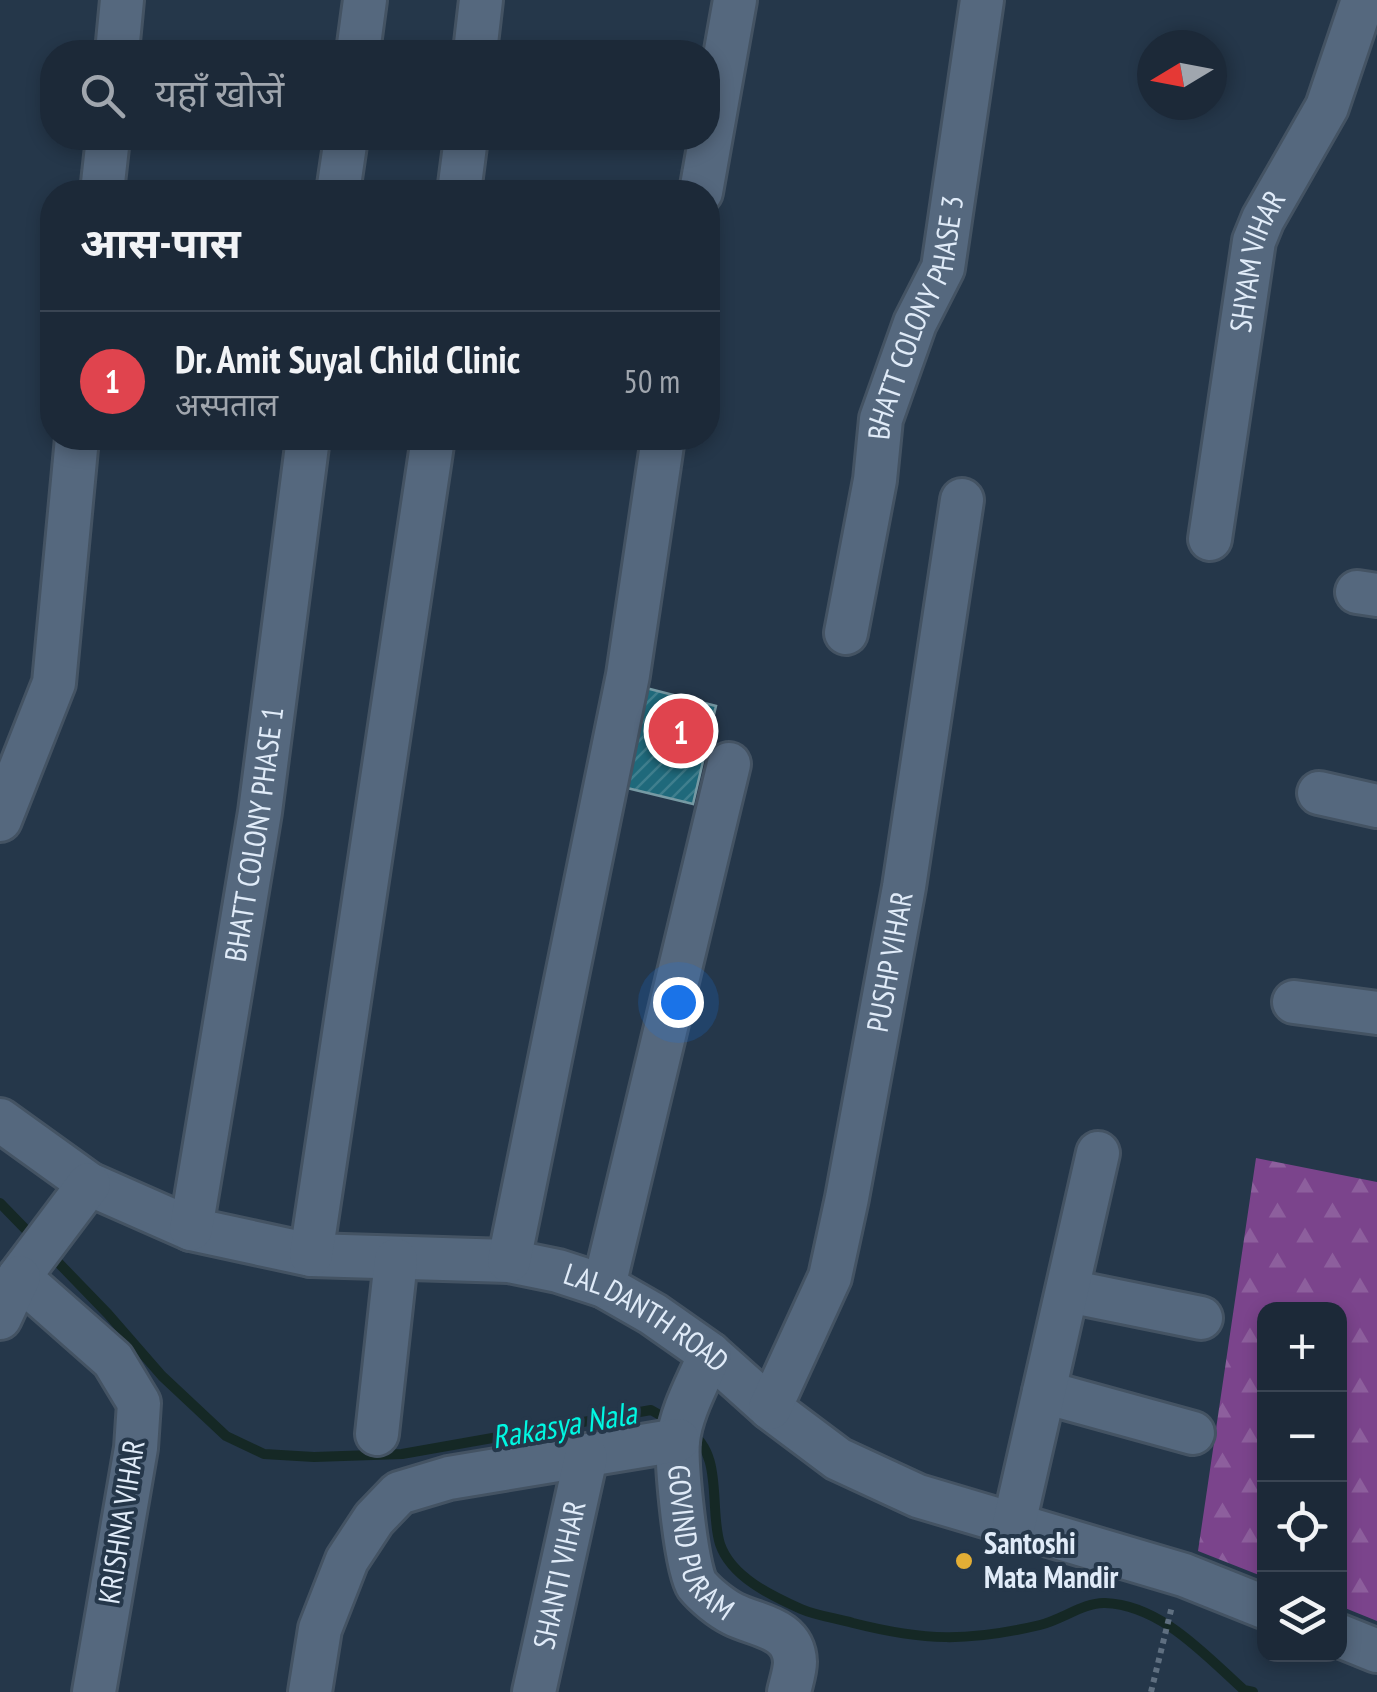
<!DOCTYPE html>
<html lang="hi">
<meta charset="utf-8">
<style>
body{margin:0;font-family:"PT Sans Narrow","Noto Sans Devanagari",sans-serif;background:#293543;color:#f1f3f6}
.controls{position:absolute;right:30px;bottom:30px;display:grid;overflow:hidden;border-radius:20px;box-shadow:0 5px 15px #0003}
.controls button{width:90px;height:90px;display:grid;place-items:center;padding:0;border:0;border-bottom:2px solid #3a4553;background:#1c2938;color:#f1f3f6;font:50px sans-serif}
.compass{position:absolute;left:1137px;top:30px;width:90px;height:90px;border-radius:50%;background:#1c2938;box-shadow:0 5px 15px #0003;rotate:260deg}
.you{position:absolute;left:678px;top:1002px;width:35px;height:35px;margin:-25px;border:8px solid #fff;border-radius:50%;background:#1a73e8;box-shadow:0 0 0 15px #1a73e833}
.badge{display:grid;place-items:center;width:65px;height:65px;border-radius:50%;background:#95b2f1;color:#fff;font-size:32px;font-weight:700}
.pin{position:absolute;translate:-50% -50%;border:5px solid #fff;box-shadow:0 2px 10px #0006}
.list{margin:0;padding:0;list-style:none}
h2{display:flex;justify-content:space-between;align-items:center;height:130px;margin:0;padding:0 40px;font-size:42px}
h2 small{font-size:32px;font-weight:400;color:#a0a6ae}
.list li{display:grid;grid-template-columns:65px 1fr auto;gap:30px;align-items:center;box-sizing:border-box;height:140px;padding:0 40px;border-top:2px solid #3a4553}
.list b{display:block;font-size:38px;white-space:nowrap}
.list p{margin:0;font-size:32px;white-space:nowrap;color:#a0a6ae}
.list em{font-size:32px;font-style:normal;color:#a0a6ae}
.icon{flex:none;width:55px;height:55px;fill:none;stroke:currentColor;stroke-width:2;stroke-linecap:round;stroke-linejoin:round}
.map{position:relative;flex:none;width:1377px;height:1692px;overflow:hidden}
.search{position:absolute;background:#1c2938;box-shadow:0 5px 15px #0003;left:40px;top:40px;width:680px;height:110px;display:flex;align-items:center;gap:25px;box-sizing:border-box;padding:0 35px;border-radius:40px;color:#a0a6ae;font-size:38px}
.panel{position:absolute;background:#1c2938;box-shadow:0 5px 15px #0003;left:40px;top:180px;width:680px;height:270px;border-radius:40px}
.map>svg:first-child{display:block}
.forest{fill:url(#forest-firs)}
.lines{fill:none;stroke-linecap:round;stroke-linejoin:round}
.stream{stroke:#152825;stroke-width:10}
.building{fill:url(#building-hatch);stroke:#779aa4;stroke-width:2.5}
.minor-casing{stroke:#445363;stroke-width:48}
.path{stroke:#5f6f80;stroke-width:6;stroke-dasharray:5 5;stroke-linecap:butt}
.minor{stroke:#55687e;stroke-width:42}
.poi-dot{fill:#e3ae35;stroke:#25374a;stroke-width:4}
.labels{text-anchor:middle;stroke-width:8;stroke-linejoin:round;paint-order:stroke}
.street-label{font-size:30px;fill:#e0ebf8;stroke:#25374a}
.poi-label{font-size:30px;font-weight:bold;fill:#e0ebf8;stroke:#25374a;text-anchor:start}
.water-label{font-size:32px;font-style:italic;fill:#01f7e2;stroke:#25374a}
</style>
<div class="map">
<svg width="1377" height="1692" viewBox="0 0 1377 1692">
<defs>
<pattern id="forest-firs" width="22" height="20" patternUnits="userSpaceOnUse" patternTransform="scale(2.5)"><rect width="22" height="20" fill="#7b448c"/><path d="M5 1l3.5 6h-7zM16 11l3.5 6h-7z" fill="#8d5f9d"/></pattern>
<pattern id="building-hatch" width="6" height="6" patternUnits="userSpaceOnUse" patternTransform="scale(2.5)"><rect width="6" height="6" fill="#1f697b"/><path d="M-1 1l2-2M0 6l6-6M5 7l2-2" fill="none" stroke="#3f7f8e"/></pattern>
</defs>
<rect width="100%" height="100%" fill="#25374a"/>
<path class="forest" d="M 1256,1158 L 1377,1182 L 1377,1621 L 1340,1606 L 1340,1310 L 1264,1310 L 1264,1577 L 1198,1551 Z"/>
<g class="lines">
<g class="stream">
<path d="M 0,1203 L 34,1238"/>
<path d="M 50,1254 L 108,1314 L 162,1376 L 226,1436 L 264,1454 L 314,1457 L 402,1454 L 651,1410 L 674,1423"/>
<path d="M 688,1431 C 724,1452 709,1510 720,1544 C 731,1577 772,1596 801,1609 C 817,1616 836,1618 853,1623 C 924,1641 968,1642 1040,1625 C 1061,1620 1085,1602 1105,1603 C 1161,1605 1205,1655 1244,1690 L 1253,1692"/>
</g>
</g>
<path class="building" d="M 646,688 L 716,706 L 693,804 L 623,787 Z"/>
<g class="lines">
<g class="minor-casing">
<g id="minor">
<path d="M 117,52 L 122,0"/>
<path d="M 358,52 L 365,0"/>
<path d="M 475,52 L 481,0"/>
<path d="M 102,192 L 108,138"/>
<path d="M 338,192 L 346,138"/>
<path d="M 459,192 L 466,138"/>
<path d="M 701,192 L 735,0"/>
<path id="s1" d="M 1210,539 L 1254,241 L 1263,219 L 1327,107 L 1363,0"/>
<path d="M 1357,592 L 1377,595"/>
<path id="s2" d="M 846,633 L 875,480 L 881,419 L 915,323 L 943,268 L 982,0"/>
<path d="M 1319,793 L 1377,806"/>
<path d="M 0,820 L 54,683 L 77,438"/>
<path d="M 1294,1002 L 1377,1013"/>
<path id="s3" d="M 0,1120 L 89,1184 L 191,1229 L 311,1255 L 509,1261 L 558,1271 L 604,1286 L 653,1314 L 710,1354 L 770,1408 L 838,1459 L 918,1496 L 1184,1575 L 1264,1607"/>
<path d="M 89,1184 L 19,1277 L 113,1360 L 139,1403 L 136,1448 L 94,1692"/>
<path id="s4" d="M 191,1229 L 260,812 L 308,438"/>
<path d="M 311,1255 L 433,438"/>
<path d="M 509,1261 L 628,675 L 663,438"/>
<path d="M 604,1286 L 729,764"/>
<path d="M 1068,1291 L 1201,1318"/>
<path d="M 0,1318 L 19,1277"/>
<path id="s5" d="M 710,1354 C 699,1381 681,1411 678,1441 C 676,1463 686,1569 697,1585 C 705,1595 721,1608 733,1614 C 756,1626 794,1627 795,1662 C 795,1671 791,1683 789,1692"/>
<path d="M 1044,1392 L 1193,1433"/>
<path id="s6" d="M 770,1408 L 830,1277 L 847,1198 L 904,887 L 962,500"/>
<path d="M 377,1434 L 396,1260"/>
<path d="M 1014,1524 L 1098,1153"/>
<path d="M 1340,1636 L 1377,1651"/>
<path d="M 310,1692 L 320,1629 L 347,1560 L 374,1519 L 399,1493 L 449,1478 L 678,1440"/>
<path id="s7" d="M 534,1692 L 586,1457"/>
</g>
</g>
<path class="path" d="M 1151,1692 L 1172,1606"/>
<use href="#minor" class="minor"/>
</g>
<circle class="poi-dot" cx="964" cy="1561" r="10"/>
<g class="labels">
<g class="street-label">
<text dy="10" stroke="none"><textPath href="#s1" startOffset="282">SHYAM VIHAR</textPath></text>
<text dy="10" stroke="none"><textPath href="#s2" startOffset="325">BHATT COLONY PHASE 3</textPath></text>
<text dy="10" stroke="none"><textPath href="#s4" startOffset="400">BHATT COLONY PHASE 1</textPath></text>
<text dy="10" stroke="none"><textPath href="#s6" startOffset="465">PUSHP VIHAR</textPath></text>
<text dy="10" stroke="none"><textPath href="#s3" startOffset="692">LAL DANTH ROAD</textPath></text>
<text transform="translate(122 1522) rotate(-81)" y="10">KRISHNA VIHAR</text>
<text dy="10" stroke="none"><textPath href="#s5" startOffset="200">GOVIND PURAM</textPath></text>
<text dy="10" stroke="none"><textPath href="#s7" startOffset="120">SHANTI VIHAR</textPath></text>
</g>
<g class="poi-label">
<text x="984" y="1554">Santoshi<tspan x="984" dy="34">Mata Mandir</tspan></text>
</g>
<g class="water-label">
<text transform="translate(564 1425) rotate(-10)" y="11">Rakasya Nala</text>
</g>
</g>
</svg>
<div class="controls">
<button>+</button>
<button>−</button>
<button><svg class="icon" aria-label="locate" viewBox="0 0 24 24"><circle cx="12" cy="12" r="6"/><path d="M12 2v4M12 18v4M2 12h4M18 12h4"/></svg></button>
<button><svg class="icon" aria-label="layers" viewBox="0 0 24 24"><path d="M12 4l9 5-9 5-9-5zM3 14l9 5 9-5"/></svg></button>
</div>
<svg class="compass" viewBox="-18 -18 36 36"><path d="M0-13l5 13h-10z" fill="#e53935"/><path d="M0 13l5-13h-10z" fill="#a0a6ae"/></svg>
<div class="you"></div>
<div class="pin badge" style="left:681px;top:731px;background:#e0444e">1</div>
<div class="search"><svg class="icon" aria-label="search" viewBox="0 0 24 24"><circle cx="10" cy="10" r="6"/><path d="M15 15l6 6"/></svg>यहाँ खोजें</div>
<section class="panel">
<h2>आस-पास<small></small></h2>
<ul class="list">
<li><span class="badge" style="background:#e0444e">1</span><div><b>Dr. Amit Suyal Child Clinic</b><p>अस्पताल</p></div><em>50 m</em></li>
</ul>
</section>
</div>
